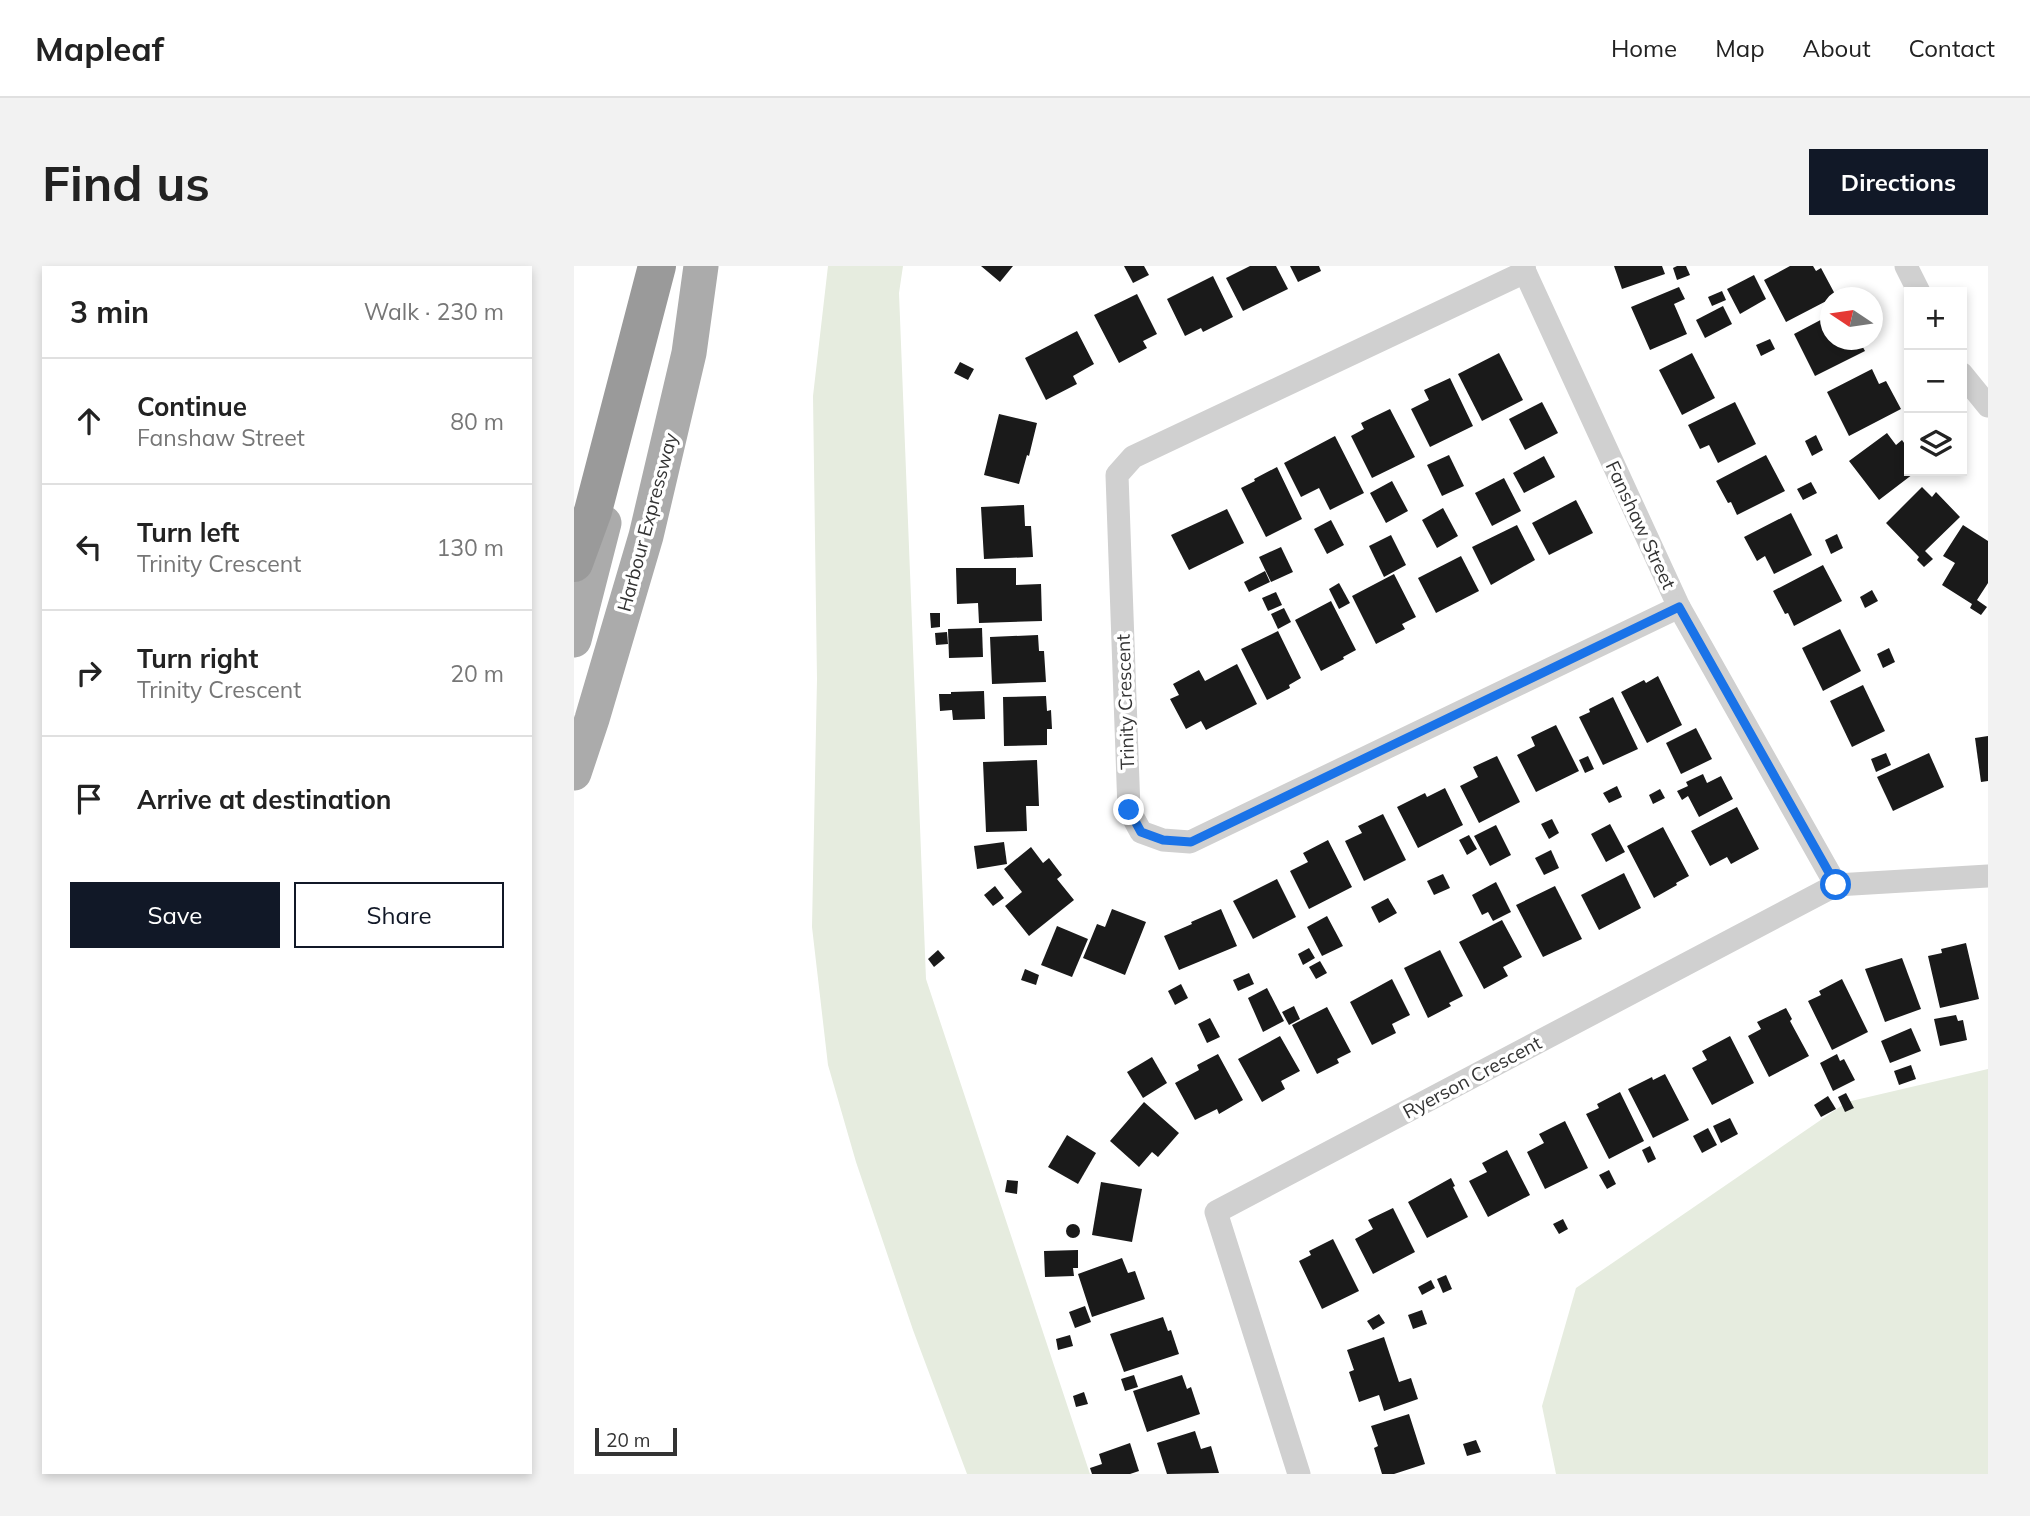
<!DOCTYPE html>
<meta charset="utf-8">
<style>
body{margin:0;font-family:Mulish,sans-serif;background:#f2f2f2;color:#222}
.controls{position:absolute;right:21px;top:21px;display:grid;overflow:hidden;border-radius:0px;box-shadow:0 4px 10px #0003}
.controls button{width:63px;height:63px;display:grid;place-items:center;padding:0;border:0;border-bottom:2px solid #e0e0e0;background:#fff;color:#222;font:35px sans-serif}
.compass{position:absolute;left:1246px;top:21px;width:63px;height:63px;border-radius:50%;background:#fff;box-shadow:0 4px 10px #0003;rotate:283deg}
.scale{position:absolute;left:21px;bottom:18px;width:82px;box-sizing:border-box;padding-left:7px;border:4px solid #333;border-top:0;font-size:19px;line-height:24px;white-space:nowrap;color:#333;-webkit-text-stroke:5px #fff;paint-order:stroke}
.stop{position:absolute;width:21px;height:21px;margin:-16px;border:5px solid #1a73e8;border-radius:50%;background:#fff}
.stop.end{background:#1a73e8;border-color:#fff;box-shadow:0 2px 7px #0008}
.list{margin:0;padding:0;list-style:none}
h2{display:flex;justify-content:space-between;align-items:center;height:91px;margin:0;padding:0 28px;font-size:30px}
h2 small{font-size:23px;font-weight:400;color:#767676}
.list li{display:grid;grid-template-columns:46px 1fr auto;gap:21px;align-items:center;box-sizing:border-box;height:126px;padding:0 28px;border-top:2px solid #e0e0e0}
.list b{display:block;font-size:26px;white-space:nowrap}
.list p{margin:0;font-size:23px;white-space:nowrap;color:#767676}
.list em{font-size:23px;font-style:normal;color:#767676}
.actions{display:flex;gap:14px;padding:21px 28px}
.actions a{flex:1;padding:16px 0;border:2px solid #111827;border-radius:0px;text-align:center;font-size:24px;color:#111827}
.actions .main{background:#111827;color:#fff}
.icon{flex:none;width:38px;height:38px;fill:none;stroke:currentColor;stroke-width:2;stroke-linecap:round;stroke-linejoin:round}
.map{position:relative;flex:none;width:1414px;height:1208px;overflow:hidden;border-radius:0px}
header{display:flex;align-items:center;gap:42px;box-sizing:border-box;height:98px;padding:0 35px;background:#fff;border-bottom:2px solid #e0e0e0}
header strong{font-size:33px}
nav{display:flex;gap:38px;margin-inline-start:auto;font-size:24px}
.intro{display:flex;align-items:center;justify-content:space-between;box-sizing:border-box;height:168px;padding:0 42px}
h1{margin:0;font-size:49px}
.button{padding:18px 32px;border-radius:0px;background:#111827;color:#fff;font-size:24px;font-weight:700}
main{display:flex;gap:42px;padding:0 42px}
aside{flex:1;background:#fff;border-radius:0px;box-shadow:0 4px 10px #0003}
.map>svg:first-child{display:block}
.green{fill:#e6ecdf}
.building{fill:#1a1a1a}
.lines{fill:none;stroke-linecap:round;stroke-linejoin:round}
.street{stroke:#d0d0d0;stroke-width:23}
.primary{stroke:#ababab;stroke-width:35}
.highway{stroke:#9a9a9a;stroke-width:38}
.route{stroke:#1a73e8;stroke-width:9}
.labels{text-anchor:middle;stroke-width:7;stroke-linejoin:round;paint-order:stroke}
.street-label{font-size:19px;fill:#333;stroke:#fff}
</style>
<header>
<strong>Mapleaf</strong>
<nav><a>Home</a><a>Map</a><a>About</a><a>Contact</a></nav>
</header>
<div class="intro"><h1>Find us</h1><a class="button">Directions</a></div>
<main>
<aside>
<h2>3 min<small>Walk · 230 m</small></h2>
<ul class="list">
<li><svg class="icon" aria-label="ahead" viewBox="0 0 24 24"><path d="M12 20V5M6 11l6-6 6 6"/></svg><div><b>Continue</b><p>Fanshaw Street</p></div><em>80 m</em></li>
<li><svg class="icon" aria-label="left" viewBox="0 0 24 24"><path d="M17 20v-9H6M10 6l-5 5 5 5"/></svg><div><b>Turn left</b><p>Trinity Crescent</p></div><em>130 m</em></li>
<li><svg class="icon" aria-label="right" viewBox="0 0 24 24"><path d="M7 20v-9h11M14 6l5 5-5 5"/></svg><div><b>Turn right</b><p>Trinity Crescent</p></div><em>20 m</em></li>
<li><svg class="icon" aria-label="arrive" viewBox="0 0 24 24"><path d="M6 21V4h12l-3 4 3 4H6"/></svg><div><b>Arrive at destination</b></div></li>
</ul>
<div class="actions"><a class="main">Save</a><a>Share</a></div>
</aside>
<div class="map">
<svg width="1414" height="1208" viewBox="0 0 1414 1208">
<rect width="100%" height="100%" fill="#fff"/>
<g class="green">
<path d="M 254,0 L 329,0 L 325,27 L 352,713 L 516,1208 L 393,1208 L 339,1064 L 282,896 L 254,799 L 238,661 L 243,413 L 239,130 Z"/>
<path d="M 1414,803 L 1414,1208 L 982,1208 L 968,1140 L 1002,1022 L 1273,836 Z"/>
</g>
<g class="building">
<path d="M 407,0 L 439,0 L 426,16 Z"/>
<path d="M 550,0 L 570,0 L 575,9 L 559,17 Z"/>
<path d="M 676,0 L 702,0 L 714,23 L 669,45 L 652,12 Z"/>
<path d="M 716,0 L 745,0 L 747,5 L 724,16 Z"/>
<path d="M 1040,0 L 1088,0 L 1091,8 L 1048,23 Z"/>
<path d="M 1103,0 L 1112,0 L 1116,9 L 1103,14 L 1099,2 Z"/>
<path d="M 1216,0 L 1239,0 L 1242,5 L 1247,2 L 1262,30 L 1212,56 L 1190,14 Z"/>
<path d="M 1180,9 L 1192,33 L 1166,48 L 1153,23 Z"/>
<path d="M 639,10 L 659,51 L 629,66 L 627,62 L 611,70 L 593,33 Z"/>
<path d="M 1105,21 L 1111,33 L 1100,38 L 1113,68 L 1076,84 L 1057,41 Z"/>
<path d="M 1148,25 L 1152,34 L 1138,40 L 1134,31 Z"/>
<path d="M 563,28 L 583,68 L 569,75 L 573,82 L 545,97 L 520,49 Z"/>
<path d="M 1149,40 L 1158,58 L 1131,72 L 1122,54 Z"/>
<path d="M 1256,49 L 1256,74 L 1285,74 L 1291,85 L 1241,110 L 1220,68 Z"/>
<path d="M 503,65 L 520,98 L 499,110 L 503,118 L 472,134 L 451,92 Z"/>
<path d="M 1196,73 L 1201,83 L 1187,90 L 1182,79 Z"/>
<path d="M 925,87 L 949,134 L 908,155 L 884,108 Z"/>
<path d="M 1118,87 L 1141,132 L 1108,149 L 1085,104 Z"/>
<path d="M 386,96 L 400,103 L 394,114 L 380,107 Z"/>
<path d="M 1298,103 L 1305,118 L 1312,115 L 1327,143 L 1275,170 L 1253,126 Z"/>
<path d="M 876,112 L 899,160 L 856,181 L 837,143 L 855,134 L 850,124 Z"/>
<path d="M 968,136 L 984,167 L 951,184 L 935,153 Z"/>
<path d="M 1161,136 L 1182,178 L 1144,197 L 1135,179 L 1126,183 L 1114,159 Z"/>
<path d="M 816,143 L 841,191 L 798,212 L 777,170 L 790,163 L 787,157 Z"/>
<path d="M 425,148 L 463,157 L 455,190 L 453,189 L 445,218 L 410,209 Z"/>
<path d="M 1313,167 L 1322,179 L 1328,174 L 1335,184 L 1335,205 L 1343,205 L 1305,234 L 1275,195 Z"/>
<path d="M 1242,169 L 1249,184 L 1238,190 L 1231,175 Z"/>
<path d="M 761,170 L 790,227 L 756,244 L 745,222 L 727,231 L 710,197 Z"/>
<path d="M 875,189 L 890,220 L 868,230 L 853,199 Z"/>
<path d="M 1192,189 L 1211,225 L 1163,249 L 1157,236 L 1154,237 L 1142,215 Z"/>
<path d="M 970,190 L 981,211 L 950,227 L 939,207 Z"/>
<path d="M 703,201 L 728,253 L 692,271 L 667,222 L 681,215 L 680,213 Z"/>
<path d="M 930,212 L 947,245 L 918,260 L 901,227 Z"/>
<path d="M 818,215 L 834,245 L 812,257 L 796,227 Z"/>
<path d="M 1237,216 L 1243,227 L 1229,234 L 1223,223 Z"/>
<path d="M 1348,221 L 1358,231 L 1362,226 L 1386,251 L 1351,285 L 1359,293 L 1350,301 L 1343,294 L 1345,291 L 1312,257 Z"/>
<path d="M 1002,234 L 1019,267 L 975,289 L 958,257 Z"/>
<path d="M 450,239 L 451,260 L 457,260 L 459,291 L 410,293 L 407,241 Z"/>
<path d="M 869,242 L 884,270 L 863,282 L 848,254 Z"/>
<path d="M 653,243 L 670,277 L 615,304 L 597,269 Z"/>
<path d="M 1217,247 L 1238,289 L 1200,308 L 1191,290 L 1183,295 L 1170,271 Z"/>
<path d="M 757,254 L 770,279 L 753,288 L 740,263 Z"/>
<path d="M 943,259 L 961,294 L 917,319 L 898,281 Z"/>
<path d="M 1389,259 L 1414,275 L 1414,317 L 1403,334 L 1413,341 L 1407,349 L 1396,342 L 1398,338 L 1368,319 L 1381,297 L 1369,290 Z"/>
<path d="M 1263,268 L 1269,282 L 1257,288 L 1251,274 Z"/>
<path d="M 817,269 L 832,299 L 810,311 L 795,280 Z"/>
<path d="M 707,281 L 719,306 L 697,316 L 685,291 Z"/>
<path d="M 887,290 L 905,325 L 862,347 L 844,312 Z"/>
<path d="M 1249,299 L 1268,335 L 1220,360 L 1214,347 L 1211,348 L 1199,325 Z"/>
<path d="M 382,302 L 442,302 L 442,319 L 467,318 L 468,355 L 405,357 L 404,337 L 383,338 Z"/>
<path d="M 691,305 L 696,316 L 675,326 L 670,316 Z"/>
<path d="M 820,308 L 842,351 L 828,358 L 831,363 L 802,378 L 778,330 Z"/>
<path d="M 765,317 L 776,337 L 765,343 L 755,323 Z"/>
<path d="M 1298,324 L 1304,335 L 1291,342 L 1286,331 Z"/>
<path d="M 702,326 L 708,339 L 694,345 L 688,332 Z"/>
<path d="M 757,335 L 782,384 L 769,391 L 770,393 L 747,405 L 721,354 Z"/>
<path d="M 710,342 L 717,356 L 704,363 L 697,348 Z"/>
<path d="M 356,347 L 366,347 L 366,361 L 357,362 Z"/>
<path d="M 408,362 L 409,391 L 375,392 L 374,363 Z"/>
<path d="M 1266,363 L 1287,405 L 1249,425 L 1228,382 Z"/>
<path d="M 704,365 L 727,412 L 715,419 L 716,422 L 693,434 L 667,383 Z"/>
<path d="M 373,366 L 374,378 L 362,379 L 361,367 Z"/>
<path d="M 464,369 L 465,385 L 470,385 L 472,416 L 418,418 L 416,371 Z"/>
<path d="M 1315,382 L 1321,396 L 1309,402 L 1303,388 Z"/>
<path d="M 663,398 L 683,438 L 632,464 L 627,455 L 612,463 L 596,433 L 605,429 L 599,418 L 625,404 L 631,415 Z"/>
<path d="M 1084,410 L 1108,459 L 1073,477 L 1047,426 L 1070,414 L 1072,417 Z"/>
<path d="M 1289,419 L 1311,465 L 1278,481 L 1256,435 Z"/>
<path d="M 410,425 L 411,453 L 379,454 L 378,444 L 366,445 L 365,428 L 377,428 L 377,426 Z"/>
<path d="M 472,430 L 473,445 L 477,444 L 478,463 L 473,463 L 473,479 L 430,480 L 429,431 Z"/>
<path d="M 1039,431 L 1064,483 L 1029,499 L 1005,451 L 1016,446 L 1015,443 Z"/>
<path d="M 982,459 L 1005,505 L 962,526 L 943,489 L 961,480 L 957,471 Z"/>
<path d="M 1122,462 L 1138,493 L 1107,508 L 1092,477 Z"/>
<path d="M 1414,470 L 1414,515 L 1407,516 L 1401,472 Z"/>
<path d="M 1312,487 L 1317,499 L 1302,506 L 1297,493 Z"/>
<path d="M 1355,487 L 1370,521 L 1319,545 L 1303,511 Z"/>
<path d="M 923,490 L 946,536 L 905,557 L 886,520 L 904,511 L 899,501 Z"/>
<path d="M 1014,490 L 1020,503 L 1011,507 L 1005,494 Z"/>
<path d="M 463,494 L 465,540 L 452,540 L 453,565 L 412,566 L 409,496 Z"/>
<path d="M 1129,508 L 1133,517 L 1147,510 L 1159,533 L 1125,551 L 1114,530 L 1108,534 L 1103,525 L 1114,520 L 1112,516 Z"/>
<path d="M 1043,520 L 1048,531 L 1035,537 L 1029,527 Z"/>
<path d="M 871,522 L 889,559 L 844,582 L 823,541 L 851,527 L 853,531 Z"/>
<path d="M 1086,523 L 1091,532 L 1079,538 L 1075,529 Z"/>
<path d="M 1163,541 L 1185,583 L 1157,598 L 1153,591 L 1136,600 L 1117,565 Z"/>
<path d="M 809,548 L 832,594 L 790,615 L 771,575 L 788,567 L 784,560 Z"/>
<path d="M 978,553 L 985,567 L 975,573 L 967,558 Z"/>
<path d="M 1036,558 L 1051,586 L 1032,596 L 1017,568 Z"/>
<path d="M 922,559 L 937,589 L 916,600 L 900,570 Z"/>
<path d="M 1089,561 L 1115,610 L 1102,617 L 1103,619 L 1080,632 L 1053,580 Z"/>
<path d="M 895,569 L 903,583 L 893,589 L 885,574 Z"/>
<path d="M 754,574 L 778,621 L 735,643 L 716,605 L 734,596 L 729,587 Z"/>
<path d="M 430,576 L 433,598 L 403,603 L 400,580 Z"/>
<path d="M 457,581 L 469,597 L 475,592 L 488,609 L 483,613 L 500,634 L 455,670 L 431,640 L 448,626 L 430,603 Z"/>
<path d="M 977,584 L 985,602 L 970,609 L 961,592 Z"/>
<path d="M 1050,607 L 1067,642 L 1025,664 L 1007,629 Z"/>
<path d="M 869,608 L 876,622 L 860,629 L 853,615 Z"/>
<path d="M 703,613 L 722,651 L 679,673 L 659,635 Z"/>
<path d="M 922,616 L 937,646 L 919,655 L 914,646 L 908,649 L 898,629 Z"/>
<path d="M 421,620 L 430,632 L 419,640 L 410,629 Z"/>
<path d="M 981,620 L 1008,673 L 969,691 L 942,639 Z"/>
<path d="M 814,632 L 823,647 L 805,657 L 797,641 Z"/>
<path d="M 538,643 L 572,656 L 551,709 L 509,692 L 523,658 L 531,661 Z"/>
<path d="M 647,643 L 663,680 L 605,704 L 590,670 L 618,658 L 617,656 Z"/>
<path d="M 753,650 L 769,680 L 748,690 L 733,661 Z"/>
<path d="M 928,654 L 948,691 L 929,701 L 934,710 L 910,723 L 885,676 Z"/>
<path d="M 483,660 L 514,673 L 498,711 L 467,699 Z"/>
<path d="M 1392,677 L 1405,733 L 1366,742 L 1354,690 L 1368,687 L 1367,683 Z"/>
<path d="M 735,682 L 741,692 L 729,699 L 724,688 Z"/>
<path d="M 364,684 L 371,692 L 360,701 L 354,693 Z"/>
<path d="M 866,684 L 889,730 L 875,737 L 877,740 L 854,752 L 830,702 Z"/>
<path d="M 1328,692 L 1347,743 L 1311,756 L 1291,703 Z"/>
<path d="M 746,695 L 753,707 L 742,713 L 735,701 Z"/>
<path d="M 451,703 L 465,709 L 462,719 L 447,714 Z"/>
<path d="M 675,707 L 680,718 L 664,725 L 659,714 Z"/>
<path d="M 818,713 L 836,749 L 818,758 L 822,767 L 798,779 L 776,736 Z"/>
<path d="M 1268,713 L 1294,766 L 1258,784 L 1234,735 L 1247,729 L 1245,725 Z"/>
<path d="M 607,718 L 614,732 L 601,739 L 594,725 Z"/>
<path d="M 693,722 L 710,755 L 689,766 L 674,732 Z"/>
<path d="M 720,740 L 726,753 L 715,759 L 708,746 Z"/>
<path d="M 753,741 L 777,786 L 763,793 L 765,797 L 743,808 L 718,759 Z"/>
<path d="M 1212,742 L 1218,753 L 1216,755 L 1235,790 L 1195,811 L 1174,770 L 1187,763 L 1183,756 Z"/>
<path d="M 1382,749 L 1384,755 L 1389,754 L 1393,774 L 1366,780 L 1360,753 Z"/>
<path d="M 636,752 L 646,771 L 633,777 L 624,758 Z"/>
<path d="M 1337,762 L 1347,785 L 1316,797 L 1307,775 Z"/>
<path d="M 706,770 L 726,805 L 707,815 L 711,823 L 688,836 L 664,793 Z"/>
<path d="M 1156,770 L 1180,817 L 1138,839 L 1118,802 L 1133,794 L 1128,785 Z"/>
<path d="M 644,788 L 669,834 L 645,848 L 643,843 L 621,854 L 601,817 L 625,804 L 623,799 Z"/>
<path d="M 1263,788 L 1266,795 L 1270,793 L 1281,814 L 1259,825 L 1246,797 Z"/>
<path d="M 578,791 L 593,817 L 569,832 L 553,806 Z"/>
<path d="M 1337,799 L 1342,813 L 1325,819 L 1320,805 Z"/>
<path d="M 1091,808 L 1115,854 L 1079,872 L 1054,823 L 1078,811 L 1079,814 Z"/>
<path d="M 1046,826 L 1070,875 L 1035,893 L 1012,848 L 1025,842 L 1023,838 Z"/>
<path d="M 1272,827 L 1280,842 L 1271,846 L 1264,831 Z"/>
<path d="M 1254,830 L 1262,843 L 1247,851 L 1240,839 Z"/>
<path d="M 570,836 L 605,867 L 584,891 L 578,886 L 565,901 L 536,875 Z"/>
<path d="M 1156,852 L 1164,868 L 1147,877 L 1139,860 Z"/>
<path d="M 991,855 L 1014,902 L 971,923 L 953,886 L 970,877 L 965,868 Z"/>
<path d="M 1134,862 L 1143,879 L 1128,887 L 1119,870 Z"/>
<path d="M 493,869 L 522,887 L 504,918 L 474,901 Z"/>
<path d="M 1076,880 L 1082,893 L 1074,897 L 1068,884 Z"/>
<path d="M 933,884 L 956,929 L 914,951 L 895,915 L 913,906 L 908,897 Z"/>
<path d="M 1035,904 L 1042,918 L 1033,923 L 1025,909 Z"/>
<path d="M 877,912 L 881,920 L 879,921 L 894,951 L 853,972 L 834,936 Z"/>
<path d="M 433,914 L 444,915 L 443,928 L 431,926 Z"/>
<path d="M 527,916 L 568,923 L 558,976 L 518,969 Z"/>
<path d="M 819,942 L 841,986 L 799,1008 L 781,973 L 799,963 L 794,954 Z"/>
<path d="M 989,953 L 994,963 L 985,968 L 979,958 Z"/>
<circle cx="499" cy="965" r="7"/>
<path d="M 759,973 L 785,1025 L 748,1043 L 725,995 L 737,989 L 735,985 Z"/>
<path d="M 504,984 L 504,1002 L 499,1002 L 500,1010 L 471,1011 L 470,985 Z"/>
<path d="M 548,992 L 554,1007 L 561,1005 L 571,1033 L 518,1051 L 504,1008 Z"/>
<path d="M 872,1009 L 878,1023 L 869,1027 L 863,1013 Z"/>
<path d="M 857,1014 L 861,1022 L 848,1029 L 844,1021 Z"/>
<path d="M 511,1040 L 517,1056 L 501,1062 L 495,1046 Z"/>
<path d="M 848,1044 L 853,1058 L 839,1063 L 834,1049 Z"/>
<path d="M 805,1048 L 811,1057 L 799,1064 L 793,1055 Z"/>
<path d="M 589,1051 L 594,1065 L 597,1064 L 605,1088 L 550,1106 L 536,1068 Z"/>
<path d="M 496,1069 L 499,1080 L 484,1084 L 482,1073 Z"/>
<path d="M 810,1071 L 825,1116 L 837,1112 L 844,1133 L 810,1145 L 805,1129 L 785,1136 L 775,1106 L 780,1104 L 773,1084 Z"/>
<path d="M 560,1109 L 564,1121 L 551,1125 L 547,1113 Z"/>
<path d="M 608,1109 L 613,1123 L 617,1121 L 626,1148 L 573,1166 L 559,1125 Z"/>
<path d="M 510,1126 L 514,1138 L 502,1141 L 499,1130 Z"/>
<path d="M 835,1148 L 851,1198 L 820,1208 L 808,1208 L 800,1182 L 804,1180 L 797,1160 Z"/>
<path d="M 621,1165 L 627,1183 L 637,1180 L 645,1207 L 593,1208 L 583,1177 Z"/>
<path d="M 902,1174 L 907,1186 L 893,1190 L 889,1178 Z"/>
<path d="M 556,1177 L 565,1205 L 556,1208 L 518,1208 L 516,1202 L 528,1198 L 525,1188 Z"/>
</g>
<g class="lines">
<g class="street">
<path d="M 950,0 L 951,6 L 1105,341 L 1262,619"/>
<path d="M 1332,0 L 1345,26"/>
<path d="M 951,6 L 559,191 L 543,209 L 555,544 L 567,566 L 589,574 L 616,576 L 1105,341"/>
<path d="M 1388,108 L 1414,140"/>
<path d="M 725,1208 L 642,946 L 1262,619 L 1414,610"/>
</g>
<g class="primary">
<path d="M 0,374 L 30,257"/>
<path d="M 0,507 L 18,453 L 72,270 L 115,87 L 127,0"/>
</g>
<path class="highway" d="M 0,297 L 19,245 L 83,0"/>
</g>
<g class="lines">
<path class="route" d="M 555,544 L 567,566 L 589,574 L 617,576 L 1105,341 L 1262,619"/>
</g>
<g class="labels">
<g class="street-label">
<text transform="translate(73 256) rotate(-75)" y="7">Harbour Expressway</text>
<text transform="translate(1067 259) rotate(65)" y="7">Fanshaw Street</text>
<text transform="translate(551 436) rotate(-92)" y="7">Trinity Crescent</text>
<text transform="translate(898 811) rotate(-28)" y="7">Ryerson Crescent</text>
</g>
</g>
</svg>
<div class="controls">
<button>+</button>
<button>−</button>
<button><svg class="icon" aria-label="layers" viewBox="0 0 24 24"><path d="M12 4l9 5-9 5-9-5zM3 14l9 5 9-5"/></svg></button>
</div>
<svg class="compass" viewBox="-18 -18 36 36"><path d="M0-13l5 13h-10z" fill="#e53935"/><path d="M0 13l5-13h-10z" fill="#767676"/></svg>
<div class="scale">20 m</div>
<div class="stop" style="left:1262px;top:619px"></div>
<div class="stop end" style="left:555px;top:544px"></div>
</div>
</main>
